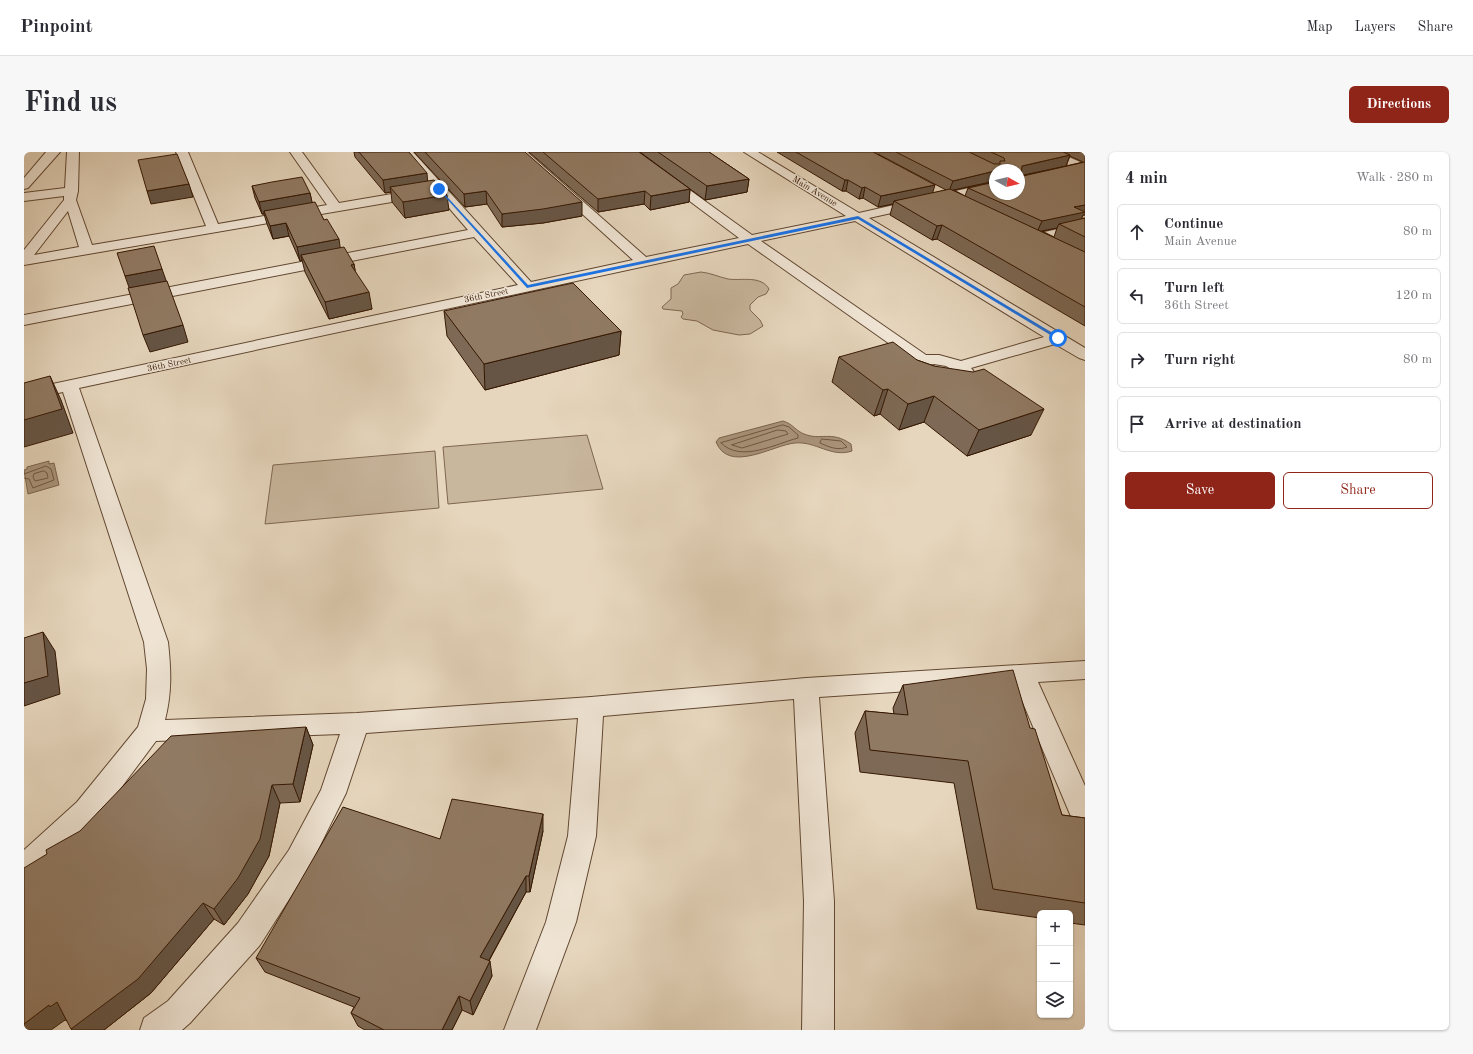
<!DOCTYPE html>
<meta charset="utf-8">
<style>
body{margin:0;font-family:"Old Standard TT",serif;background:#f7f7f7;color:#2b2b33}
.controls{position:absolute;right:12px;bottom:12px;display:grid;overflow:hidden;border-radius:6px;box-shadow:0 1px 3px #0004}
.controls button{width:36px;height:36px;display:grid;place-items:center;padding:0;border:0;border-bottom:1px solid #e1e1e2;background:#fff;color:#2b2b33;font:20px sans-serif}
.compass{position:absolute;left:965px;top:12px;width:36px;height:36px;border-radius:50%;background:#fff;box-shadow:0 1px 3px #0004;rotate:98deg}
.stop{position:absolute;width:12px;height:12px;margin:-9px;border:3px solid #1a73e8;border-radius:50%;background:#fff}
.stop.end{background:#1a73e8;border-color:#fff;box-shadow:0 1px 4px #0008}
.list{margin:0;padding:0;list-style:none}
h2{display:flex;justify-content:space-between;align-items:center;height:52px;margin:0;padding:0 16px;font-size:17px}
h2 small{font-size:13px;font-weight:400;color:#7c7c81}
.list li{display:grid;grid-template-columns:26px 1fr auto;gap:12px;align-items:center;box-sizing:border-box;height:56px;margin:0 8px 8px;padding:0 8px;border:1px solid #e1e1e2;border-radius:6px}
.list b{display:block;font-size:15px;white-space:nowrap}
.list p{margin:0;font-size:13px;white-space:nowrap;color:#7c7c81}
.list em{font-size:13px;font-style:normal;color:#7c7c81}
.actions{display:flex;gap:8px;padding:12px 16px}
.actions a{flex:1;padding:9px 0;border:1px solid #8f2418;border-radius:6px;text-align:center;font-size:14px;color:#8f2418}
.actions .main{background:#8f2418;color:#fff}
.icon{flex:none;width:22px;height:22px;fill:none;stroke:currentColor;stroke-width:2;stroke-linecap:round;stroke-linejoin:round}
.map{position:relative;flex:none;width:1061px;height:878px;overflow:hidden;border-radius:6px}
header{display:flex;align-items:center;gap:24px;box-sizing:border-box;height:56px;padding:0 20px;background:#fff;border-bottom:1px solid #e1e1e2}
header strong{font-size:19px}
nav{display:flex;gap:22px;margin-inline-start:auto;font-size:14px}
.intro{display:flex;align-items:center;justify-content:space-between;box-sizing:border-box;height:96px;padding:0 24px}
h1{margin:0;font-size:28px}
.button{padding:10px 18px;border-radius:6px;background:#8f2418;color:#fff;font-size:14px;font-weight:700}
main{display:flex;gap:24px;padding:0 24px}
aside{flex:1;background:#fff;border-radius:6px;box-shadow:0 1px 3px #0004}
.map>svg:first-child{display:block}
.green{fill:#c8b69d;stroke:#7e6650}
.water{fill:#aa957d;stroke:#7b634c}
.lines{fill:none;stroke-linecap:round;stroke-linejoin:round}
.shore{stroke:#705640;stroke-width:1}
.minor-casing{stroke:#614731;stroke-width:2}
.minor{fill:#efe4d4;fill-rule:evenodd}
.wall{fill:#7d6955;stroke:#351702;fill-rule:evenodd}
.shaded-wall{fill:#665545;stroke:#351702}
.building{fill:#917a63;stroke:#351702}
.route{fill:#1a73e8}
.labels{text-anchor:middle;stroke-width:3;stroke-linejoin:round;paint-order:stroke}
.far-street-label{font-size:9px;fill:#351702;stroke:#efe4d4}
</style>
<header>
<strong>Pinpoint</strong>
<nav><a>Map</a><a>Layers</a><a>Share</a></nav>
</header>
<div class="intro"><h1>Find us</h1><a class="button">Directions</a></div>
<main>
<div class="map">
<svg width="1061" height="878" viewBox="0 0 1061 878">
<rect width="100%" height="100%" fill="#e6d6bd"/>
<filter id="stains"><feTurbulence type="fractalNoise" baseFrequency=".005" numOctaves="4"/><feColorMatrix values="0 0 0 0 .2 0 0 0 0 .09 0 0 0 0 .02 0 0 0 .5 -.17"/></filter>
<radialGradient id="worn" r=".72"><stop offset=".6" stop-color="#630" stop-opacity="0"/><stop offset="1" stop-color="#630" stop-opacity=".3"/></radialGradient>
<g class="green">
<path d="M 677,120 C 687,121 695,125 704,127 C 717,129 737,123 745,137 L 742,142 L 734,145 L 726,153 L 726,158 L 736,168 L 739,174 L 726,182 L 715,183 L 689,178 L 673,169 L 659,167 L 657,165 L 659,162 L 658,159 L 639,157 L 638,155 L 647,147 L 647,136 L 654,132 L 660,123 Z"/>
<path d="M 563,283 L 579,337 L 424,352 L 419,295 Z"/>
<path d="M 411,299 L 415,356 L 241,372 L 249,313 Z"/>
</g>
<g class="water">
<path d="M 759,269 C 769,272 772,279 780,282 C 797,289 807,278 827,292 L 828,299 C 807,306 792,289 771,291 C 749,293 705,322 692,290 L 695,286 Z"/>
<path d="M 25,309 L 25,312 L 30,311 L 35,333 L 4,342 L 0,318 L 3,317 L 3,315 Z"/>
</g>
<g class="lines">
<g class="shore">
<path d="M 759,273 L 765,275 L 774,283 L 774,286 C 751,292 717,311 697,291 Z"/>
<path d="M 754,278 L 762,279 L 764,282 L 718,296 L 708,293 Z"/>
<path d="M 798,287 L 817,289 L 823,295 C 814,299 805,295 796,291 Z"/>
<path d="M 20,319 L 23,321 L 24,326 L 11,329 L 9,325 L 10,322 Z"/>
<path d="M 0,322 L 22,314 L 27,317 L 30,328 L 9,336 L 5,327 L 0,326"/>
</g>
<g class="minor-casing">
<g id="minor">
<path d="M 22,0 L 36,0 L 4,36 L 0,37 L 0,26 Z"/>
<path d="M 43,0 L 55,0 L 54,39 L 52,48 L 68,93 L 182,74 L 152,0 L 164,0 L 194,72 L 303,53 L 266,0 L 278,0 L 315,51 L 397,37 L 403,41 L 397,45 L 0,113 L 0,98 L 40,48 L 40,44 L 0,49 L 0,41 L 41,36 ZM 44,59 L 55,95 L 10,103 Z"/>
<path d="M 377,0 L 389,0 L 507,130 L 609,108 L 490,0 L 503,0 L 622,105 L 715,86 L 600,0 L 613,0 L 728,83 L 822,64 L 720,0 L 734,0 L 835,61 L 971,30 L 971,38 L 845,66 L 1061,196 L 1061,208 L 1055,206 L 1031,192 L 947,216 C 968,238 902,258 876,220 L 878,213 L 887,207 L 724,92 L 55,236 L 144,490 C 147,518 148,540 141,568 L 333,561 L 567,545 L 782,526 L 1061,509 L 1061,527 L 1014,530 L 1061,634 L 1061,677 L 1051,674 L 991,532 L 795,545 L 810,749 L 810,878 L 778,878 L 780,749 L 770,547 L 579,564 L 572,684 L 552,770 L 512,878 L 480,878 L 522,770 L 544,684 L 554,566 L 342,581 L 322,641 L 285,716 L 236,793 L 166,871 L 158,878 L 116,878 L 120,866 L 144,849 L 214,771 L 265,698 L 297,638 L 316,582 L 132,589 L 73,668 L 17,720 L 0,728 L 0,698 L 53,650 L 114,575 L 122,547 L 123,517 L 120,490 L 39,240 L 0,248 L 0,238 L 494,133 L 450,85 L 0,173 L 0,163 L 444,78 ZM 831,69 L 1020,185 L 937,209 L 915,203 L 902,203 L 737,89 ZM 910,212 L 922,214 L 935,222 L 935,226 C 919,235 905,232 892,219 L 899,214 Z"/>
<path d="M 1017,0 L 1033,0 L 1061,12 L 1061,18 L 1054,17 L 1019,2 Z"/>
<path d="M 1061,71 L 1061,79 L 1012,90 L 1007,89 L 1005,86 L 1007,83 Z"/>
</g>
</g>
<use href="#minor" class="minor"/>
</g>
<g class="wall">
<path d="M 330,0 L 385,0 L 404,29 L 425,58 L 381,66 L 368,50 L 367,40 L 361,41 L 331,5 Z"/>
<path d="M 390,0 L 501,0 L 558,64 L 519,71 L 478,75 L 463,52 L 441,55 Z"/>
<path d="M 505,0 L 615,0 L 666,37 L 665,50 L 626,58 L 620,52 L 574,60 Z"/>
<path d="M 616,0 L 685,0 L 725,27 L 723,40 L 681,48 Z"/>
<path d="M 753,0 L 1061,0 L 1061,63 L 1059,63 L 1057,67 L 1061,66 L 1061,174 L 913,87 L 908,88 L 866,63 L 869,52 L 854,55 L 839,46 L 835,47 L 822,39 L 818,39 ZM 854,2 L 922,38 L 909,41 ZM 1046,4 L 1059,10 L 999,24 L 998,23 L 1042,14 ZM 971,18 L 995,18 L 971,42 L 944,36 L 941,44 L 930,38 L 971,29 ZM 1033,76 L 1030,85 L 1018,79 Z"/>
<path d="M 228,34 L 286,41 L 288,51 L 300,68 L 316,96 L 330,112 L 331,119 L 348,157 L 305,167 L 281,120 L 278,108 L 276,109 L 265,84 L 249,87 L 243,72 L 240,62 L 238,62 L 231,46 Z"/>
<path d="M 420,159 L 597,179 L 595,203 L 461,238 L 423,184 Z"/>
<path d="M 815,205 L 893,208 L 910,214 L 1007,283 L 943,304 L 900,270 L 875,278 L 856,262 L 850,264 L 808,230 Z"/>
<path d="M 879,533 L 1006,576 L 1038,663 L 1061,666 L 1061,773 L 1046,771 L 1046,761 L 1016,761 L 1016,766 L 953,757 L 930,631 L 836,620 L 831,581 L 841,559 L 870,562 L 869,556 Z"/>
<path d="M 282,575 L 289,593 L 276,650 L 256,651 L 245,704 L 224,742 L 200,773 L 190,767 L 127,841 L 80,878 L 48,878 Z"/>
<path d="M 519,679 L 506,740 L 502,740 L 465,809 L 468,824 L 449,863 L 438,858 L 428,878 L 341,878 L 334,874 L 327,861 L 330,855 L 241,820 L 232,806 L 416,687 Z"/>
</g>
<g class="shaded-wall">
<path d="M 1046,3 L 1042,14 L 995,24 L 998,14 Z"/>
<path d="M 971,19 L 971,29 L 925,39 L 929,29 Z"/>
<path d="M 403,21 L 404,34 L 366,35 L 367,40 L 361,41 L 359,28 Z"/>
<path d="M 725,27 L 723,40 L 681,48 L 683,34 Z"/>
<path d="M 821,28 L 824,28 L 822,39 L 818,39 Z"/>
<path d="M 165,32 L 169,45 L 127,52 L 123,39 Z"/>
<path d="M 911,33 L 908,43 L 870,49 L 869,52 L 854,55 L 857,44 Z"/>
<path d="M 841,35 L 839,46 L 835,47 L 838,36 Z"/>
<path d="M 666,37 L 665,50 L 626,58 L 627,44 Z"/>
<path d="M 462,39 L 463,52 L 441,55 L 440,42 Z"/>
<path d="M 621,39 L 620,52 L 574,60 L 574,47 Z"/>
<path d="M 286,41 L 289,54 L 240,59 L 240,62 L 238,62 L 235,50 Z"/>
<path d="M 423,43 L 425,58 L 381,66 L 379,50 Z"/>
<path d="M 558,50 L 558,64 L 519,71 L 478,75 L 478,62 Z"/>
<path d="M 1061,53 L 1061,63 L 1059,63 L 1056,71 L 1035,72 L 1033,76 L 1013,80 L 1018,69 L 1050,55 Z"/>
<path d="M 262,71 L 265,84 L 249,87 L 246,74 Z"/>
<path d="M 918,73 L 913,87 L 908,88 L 913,74 Z"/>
<path d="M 315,87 L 317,101 L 277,103 L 278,108 L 276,109 L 273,95 Z"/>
<path d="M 330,112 L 333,129 L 327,113 Z"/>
<path d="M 138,117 L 144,134 L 107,141 L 101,124 Z"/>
<path d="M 345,140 L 348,157 L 305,167 L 301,150 Z"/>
<path d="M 159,173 L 164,190 L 126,200 L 119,183 Z"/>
<path d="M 597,179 L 595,203 L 461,238 L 460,212 Z"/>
<path d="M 26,224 L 37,248 L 49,281 L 0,295 L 0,268 Z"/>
<path d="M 864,237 L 856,262 L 850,264 L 859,238 Z"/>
<path d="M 910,244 L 900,270 L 875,278 L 884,252 Z"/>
<path d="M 1020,257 L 1007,283 L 943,304 L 955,278 Z"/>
<path d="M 19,480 L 31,499 L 36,542 L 0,554 L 0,531 Z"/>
<path d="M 282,575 L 289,593 L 276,650 L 269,632 Z"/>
<path d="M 248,633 L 256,651 L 245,704 L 224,742 L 200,773 L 190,757 Z"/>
<path d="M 519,662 L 519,679 L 506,740 L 505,724 Z"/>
<path d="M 502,724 L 502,740 L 459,819 L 456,805 Z"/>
<path d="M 179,751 L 190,767 L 127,841 L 80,878 L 48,878 L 47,877 Z"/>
<path d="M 466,809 L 468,824 L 449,863 L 446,849 Z"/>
<path d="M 435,844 L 438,858 L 428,878 L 418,878 Z"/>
<path d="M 33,850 L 43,869 L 41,868 L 27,878 L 0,878 L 0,872 L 25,853 Z"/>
</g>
<g class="building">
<path d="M 335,0 L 385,0 L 403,21 L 359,28 Z"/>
<path d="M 401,0 L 501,0 L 558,50 L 519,57 L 478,62 L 462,39 L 440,42 Z"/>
<path d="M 519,0 L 615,0 L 666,37 L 627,44 L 621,39 L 574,47 Z"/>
<path d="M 634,0 L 685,0 L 725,27 L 683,34 Z"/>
<path d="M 772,0 L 849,0 L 911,33 L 857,44 L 841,35 L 838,36 L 824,28 L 821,28 Z"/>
<path d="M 872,0 L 945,0 L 970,12 L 976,12 L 976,9 L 981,9 L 980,6 L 967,0 L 1039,0 L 1046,3 L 998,14 L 997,22 L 999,24 L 1061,10 L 1061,53 L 1050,55 L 1061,60 L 1018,69 L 944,36 L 971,30 L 971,42 L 995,42 L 995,18 L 971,18 L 971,19 L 929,29 Z"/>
<path d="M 153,2 L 165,32 L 123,39 L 114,8 Z"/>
<path d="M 278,25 L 286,41 L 235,50 L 228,34 L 248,30 Z"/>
<path d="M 410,28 L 423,43 L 379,50 L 366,35 Z"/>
<path d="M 926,37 L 1061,100 L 1061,155 L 918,73 L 913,74 L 870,49 Z"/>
<path d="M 291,50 L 300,68 L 303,67 L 315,87 L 273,95 L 262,71 L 246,74 L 240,59 Z"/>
<path d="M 1061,66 L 1061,85 L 1035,72 Z"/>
<path d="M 130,94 L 138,117 L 101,124 L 93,101 Z"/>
<path d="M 320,95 L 330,112 L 327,113 L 345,140 L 301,150 L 277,103 Z"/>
<path d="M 143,129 L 159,173 L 119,183 L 104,136 Z"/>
<path d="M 549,131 L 597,179 L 460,212 L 420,159 Z"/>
<path d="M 869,190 L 893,208 L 910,214 L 949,220 L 960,217 L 1020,257 L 955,278 L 910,244 L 884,252 L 864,237 L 859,238 L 815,205 Z"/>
<path d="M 26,224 L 38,257 L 0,268 L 0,231 Z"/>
<path d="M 19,480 L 24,524 L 0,531 L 0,486 Z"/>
<path d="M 989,518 L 1006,576 L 1011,577 L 1038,663 L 1061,666 L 1061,751 L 969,737 L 944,609 L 846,598 L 841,559 L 884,563 L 879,533 Z"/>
<path d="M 282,575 L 269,632 L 248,633 L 236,687 L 214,726 L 190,757 L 179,751 L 114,827 L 47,877 L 33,850 L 26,855 L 25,853 L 0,872 L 0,716 L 23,702 L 22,698 L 56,679 L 147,584 Z"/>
<path d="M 428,647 L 519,662 L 505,724 L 502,724 L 456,805 L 466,809 L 446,849 L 435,844 L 418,878 L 360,878 L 327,861 L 336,846 L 232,806 L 319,655 L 416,687 Z"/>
</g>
<path class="route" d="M 414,37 L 416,37 L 504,133 L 834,64 L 1037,186 L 1033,187 L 834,67 L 503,136 Z"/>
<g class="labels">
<g class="far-street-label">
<text transform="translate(791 39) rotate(31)" y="3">Main Avenue</text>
<text transform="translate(462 143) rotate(-12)" y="3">36th Street</text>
<text transform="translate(145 212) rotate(-12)" y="3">36th Street</text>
</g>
</g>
<rect width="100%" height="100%" filter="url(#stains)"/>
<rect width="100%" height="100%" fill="url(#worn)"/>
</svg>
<div class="controls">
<button>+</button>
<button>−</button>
<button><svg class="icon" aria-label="layers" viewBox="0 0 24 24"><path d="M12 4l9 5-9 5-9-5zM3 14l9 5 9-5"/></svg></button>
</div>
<svg class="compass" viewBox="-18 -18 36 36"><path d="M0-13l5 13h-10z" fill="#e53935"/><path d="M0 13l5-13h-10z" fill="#7c7c81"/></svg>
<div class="stop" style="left:1034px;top:186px"></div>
<div class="stop end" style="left:415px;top:37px"></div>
</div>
<aside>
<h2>4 min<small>Walk · 280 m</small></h2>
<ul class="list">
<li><svg class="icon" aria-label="ahead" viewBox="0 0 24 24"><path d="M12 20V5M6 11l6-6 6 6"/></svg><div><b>Continue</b><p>Main Avenue</p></div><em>80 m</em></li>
<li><svg class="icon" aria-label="left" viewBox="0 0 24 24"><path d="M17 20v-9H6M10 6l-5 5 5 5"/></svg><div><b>Turn left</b><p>36th Street</p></div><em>120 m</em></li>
<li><svg class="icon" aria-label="right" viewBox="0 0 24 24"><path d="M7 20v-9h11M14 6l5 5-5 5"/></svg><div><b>Turn right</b></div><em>80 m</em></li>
<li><svg class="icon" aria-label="arrive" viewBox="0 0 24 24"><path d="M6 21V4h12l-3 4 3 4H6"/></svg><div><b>Arrive at destination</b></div></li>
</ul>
<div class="actions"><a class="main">Save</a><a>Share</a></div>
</aside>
</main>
